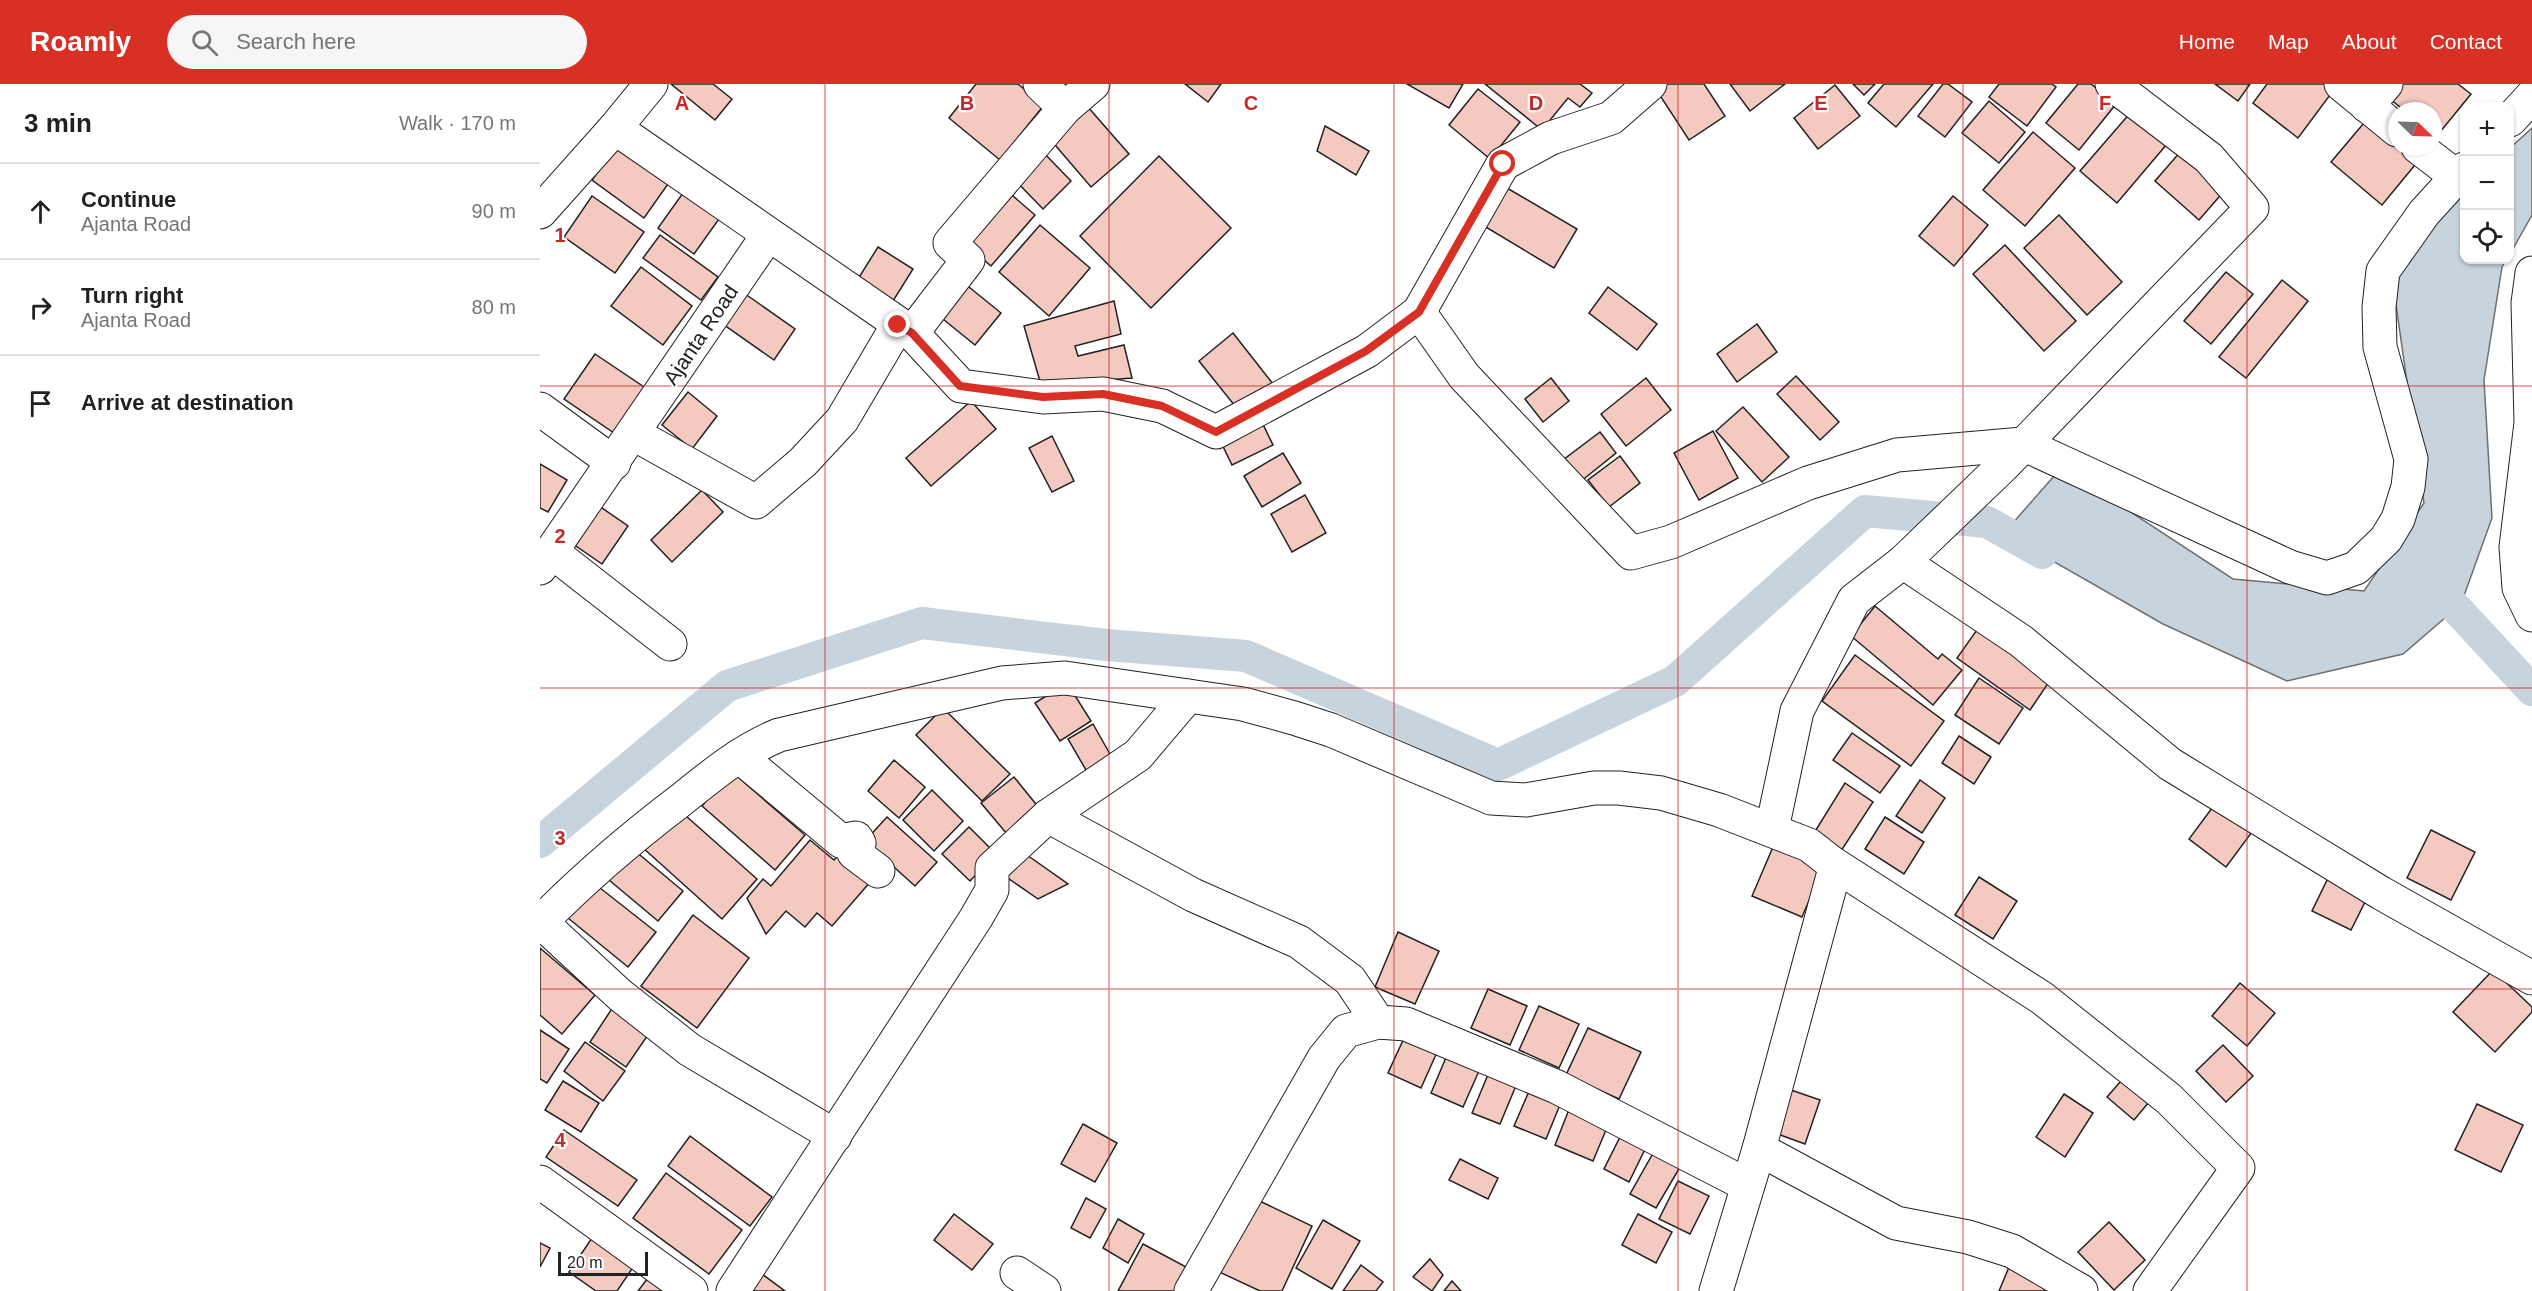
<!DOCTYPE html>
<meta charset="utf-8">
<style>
body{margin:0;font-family:Helvetica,sans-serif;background:#f6f6f6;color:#202124}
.controls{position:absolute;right:18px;top:18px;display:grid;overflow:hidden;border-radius:12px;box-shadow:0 2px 4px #0004}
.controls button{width:54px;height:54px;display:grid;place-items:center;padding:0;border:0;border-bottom:2px solid #e0e0e0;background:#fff;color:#202124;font:30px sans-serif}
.compass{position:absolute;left:1848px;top:18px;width:54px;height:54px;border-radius:50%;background:#fff;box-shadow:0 2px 4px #0004;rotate:113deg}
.scale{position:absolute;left:18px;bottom:15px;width:90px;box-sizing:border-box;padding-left:6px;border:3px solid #222;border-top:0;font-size:16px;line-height:21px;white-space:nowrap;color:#222;-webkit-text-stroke:4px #fff;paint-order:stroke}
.stop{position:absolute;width:18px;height:18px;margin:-14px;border:4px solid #d93025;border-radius:50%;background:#fff}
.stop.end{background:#d93025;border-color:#fff;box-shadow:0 2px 6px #0008}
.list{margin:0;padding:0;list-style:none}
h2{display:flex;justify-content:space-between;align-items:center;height:78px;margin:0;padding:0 24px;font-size:26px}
h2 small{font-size:20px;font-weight:400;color:#757577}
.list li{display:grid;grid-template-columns:39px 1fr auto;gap:18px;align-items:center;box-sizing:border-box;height:96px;padding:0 24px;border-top:2px solid #e0e0e0}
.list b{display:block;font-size:22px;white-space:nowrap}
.list p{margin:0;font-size:20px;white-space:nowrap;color:#757577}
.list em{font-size:20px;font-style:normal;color:#757577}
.icon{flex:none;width:33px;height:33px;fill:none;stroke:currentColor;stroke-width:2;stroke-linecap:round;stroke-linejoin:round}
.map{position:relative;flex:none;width:1992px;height:1207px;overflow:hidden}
header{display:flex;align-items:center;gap:36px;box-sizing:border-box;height:84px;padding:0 30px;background:#d93025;color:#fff}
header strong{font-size:28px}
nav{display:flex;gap:33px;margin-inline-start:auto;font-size:21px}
.search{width:420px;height:54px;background:#f6f6f6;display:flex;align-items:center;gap:15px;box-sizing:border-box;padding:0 21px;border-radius:33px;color:#757577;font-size:22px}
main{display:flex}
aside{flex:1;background:#fff}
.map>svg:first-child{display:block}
.water{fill:#c7d3dd;stroke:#6f6f6f;stroke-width:1.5}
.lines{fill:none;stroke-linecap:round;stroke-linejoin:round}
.canal{stroke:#c7d3dd;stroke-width:32}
.building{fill:#f3c9c0;stroke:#222;stroke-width:1.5}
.minor-casing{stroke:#222;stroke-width:35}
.minor{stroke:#fff;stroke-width:33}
.route{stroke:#d93025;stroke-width:8}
.grid{fill:none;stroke:#c62828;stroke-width:1.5;stroke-opacity:0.55}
.labels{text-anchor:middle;stroke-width:4.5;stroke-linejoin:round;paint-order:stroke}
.street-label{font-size:21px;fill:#222;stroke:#fff}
.grid-label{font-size:20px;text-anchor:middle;font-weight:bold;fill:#c62828;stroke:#fff;stroke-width:4.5;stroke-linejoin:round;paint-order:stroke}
</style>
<header>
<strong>Roamly</strong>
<div class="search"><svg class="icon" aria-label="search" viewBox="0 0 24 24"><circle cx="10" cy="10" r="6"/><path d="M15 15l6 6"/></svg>Search here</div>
<nav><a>Home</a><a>Map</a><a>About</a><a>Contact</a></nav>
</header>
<main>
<aside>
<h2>3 min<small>Walk · 170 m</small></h2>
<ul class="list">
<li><svg class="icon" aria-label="ahead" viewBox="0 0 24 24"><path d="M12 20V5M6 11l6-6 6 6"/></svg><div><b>Continue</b><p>Ajanta Road</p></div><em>90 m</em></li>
<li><svg class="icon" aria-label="right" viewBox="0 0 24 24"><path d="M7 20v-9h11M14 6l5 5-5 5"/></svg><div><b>Turn right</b><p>Ajanta Road</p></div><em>80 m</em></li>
<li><svg class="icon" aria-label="arrive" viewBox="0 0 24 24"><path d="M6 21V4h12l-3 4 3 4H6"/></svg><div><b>Arrive at destination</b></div></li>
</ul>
</aside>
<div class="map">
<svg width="1992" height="1207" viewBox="0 0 1992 1207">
<rect width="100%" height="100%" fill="#fff"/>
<g class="water">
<path d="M 1992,44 L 1992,131 L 1970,170 L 1970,64 Z"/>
<path d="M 1924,108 L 1924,176 L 1966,176 L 1962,183 L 1944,296 L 1952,434 L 1921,520 L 1863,570 L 1747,597 L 1623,540 L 1464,449 L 1522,383 L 1693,495 L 1824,507 L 1884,419 L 1851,185 Z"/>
</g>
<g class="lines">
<g class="canal">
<path d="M 1888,494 L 1992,606"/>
<path d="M 0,758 L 187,602 L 382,539 L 566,561 L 706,572 L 958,681 L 1135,597 L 1325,427 L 1447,438 L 1502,469"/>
</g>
</g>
<g class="building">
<path d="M 131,0 L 173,0 L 192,15 L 175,36 Z"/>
<path d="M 436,0 L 478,0 L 504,21 L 460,76 L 409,34 Z"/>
<path d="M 645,0 L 681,0 L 668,18 Z"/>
<path d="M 867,0 L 923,0 L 909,24 Z"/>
<path d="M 945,0 L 1040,0 L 1052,9 L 1040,23 L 1028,14 L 1002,46 Z"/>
<path d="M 1127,0 L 1164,0 L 1185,32 L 1149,56 L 1117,7 Z"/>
<path d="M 1190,0 L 1245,0 L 1210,27 Z"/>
<path d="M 1313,0 L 1335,0 L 1324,11 Z"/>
<path d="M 1344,0 L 1393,0 L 1356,43 L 1328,19 Z"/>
<path d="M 1403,0 L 1408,0 L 1432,18 L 1405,53 L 1378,32 Z"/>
<path d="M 1459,0 L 1512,0 L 1516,3 L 1487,42 L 1449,13 Z"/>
<path d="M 1538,0 L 1551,0 L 1576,20 L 1539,66 L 1506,39 Z"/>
<path d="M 1675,0 L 1710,0 L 1698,17 Z"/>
<path d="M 1727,0 L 1792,0 L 1796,3 L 1758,54 L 1713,19 Z"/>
<path d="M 1862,0 L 1918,0 L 1931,10 L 1896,53 L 1893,50 L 1893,27 L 1865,27 L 1850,15 Z"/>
<path d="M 1295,1 L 1320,32 L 1278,65 L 1254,34 Z"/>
<path d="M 938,5 L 980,38 L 950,75 L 909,41 Z"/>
<path d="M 1449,17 L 1485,48 L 1459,79 L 1422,49 Z"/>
<path d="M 547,22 L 589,70 L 551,103 L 510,55 Z"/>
<path d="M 1591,28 L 1627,60 L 1577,119 L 1540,87 Z"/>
<path d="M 1829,33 L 1857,57 L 1857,63 L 1864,63 L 1879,76 L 1842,121 L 1791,78 Z"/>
<path d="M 785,42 L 829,67 L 816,91 L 777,67 Z"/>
<path d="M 1493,48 L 1535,84 L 1485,142 L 1443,106 Z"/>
<path d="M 76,63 L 128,100 L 104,134 L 52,96 Z"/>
<path d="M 500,65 L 531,97 L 503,125 L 472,93 Z"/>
<path d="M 1641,67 L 1685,106 L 1659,136 L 1615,97 Z"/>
<path d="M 619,72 L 691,144 L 611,224 L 540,152 Z"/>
<path d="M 148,102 L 184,128 L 154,170 L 118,144 Z"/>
<path d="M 967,104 L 1037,145 L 1014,184 L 944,142 Z"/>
<path d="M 466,106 L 495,131 L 451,182 L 421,157 Z"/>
<path d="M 52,112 L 104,148 L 75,189 L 24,153 Z"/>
<path d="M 1413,112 L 1448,141 L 1414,182 L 1379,152 Z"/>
<path d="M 1519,131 L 1582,198 L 1547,231 L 1484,164 Z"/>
<path d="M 500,141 L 550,184 L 509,232 L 459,188 Z"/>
<path d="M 120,151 L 178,193 L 161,216 L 103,174 Z"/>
<path d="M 1465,161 L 1536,237 L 1504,267 L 1433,190 Z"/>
<path d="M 338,163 L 373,185 L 353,217 L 318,195 Z"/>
<path d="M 101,183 L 152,222 L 123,261 L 71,222 Z"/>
<path d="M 1686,188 L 1713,210 L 1671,260 L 1644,237 Z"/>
<path d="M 1742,196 L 1768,217 L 1706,294 L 1679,273 Z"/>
<path d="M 424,199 L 461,229 L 435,261 L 398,231 Z"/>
<path d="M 1068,203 L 1117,240 L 1097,266 L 1049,229 Z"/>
<path d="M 201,207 L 255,245 L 234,276 L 180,238 Z"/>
<path d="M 574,217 L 581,250 L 535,262 L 538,272 L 584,261 L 592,294 L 501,301 L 484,242 Z"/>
<path d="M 1217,240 L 1237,268 L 1197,298 L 1177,270 Z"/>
<path d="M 693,249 L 733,300 L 699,327 L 659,277 Z"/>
<path d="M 55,270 L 110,307 L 80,353 L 24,315 Z"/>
<path d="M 1256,292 L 1299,338 L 1280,356 L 1237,310 Z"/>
<path d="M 1011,294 L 1029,317 L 1003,338 L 985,315 Z"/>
<path d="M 1106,294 L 1131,326 L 1086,362 L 1061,330 Z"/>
<path d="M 148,308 L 177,332 L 152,365 L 122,341 Z"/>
<path d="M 431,317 L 456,345 L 391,402 L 366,374 Z"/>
<path d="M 1203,323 L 1249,373 L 1222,398 L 1176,347 Z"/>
<path d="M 717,328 L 733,361 L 692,381 L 676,348 Z"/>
<path d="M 1173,347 L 1198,394 L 1159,416 L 1134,369 Z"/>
<path d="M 1060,348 L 1076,369 L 1040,398 L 1023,376 Z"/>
<path d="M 512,352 L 534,397 L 512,408 L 489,364 Z"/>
<path d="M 743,369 L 761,399 L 722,423 L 704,392 Z"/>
<path d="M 1080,372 L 1100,399 L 1069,423 L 1048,396 Z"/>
<path d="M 0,380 L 27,396 L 8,428 L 0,424 Z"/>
<path d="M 162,406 L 183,428 L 132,478 L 111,456 Z"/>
<path d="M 765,411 L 786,449 L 752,468 L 731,430 Z"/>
<path d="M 49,415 L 88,442 L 62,480 L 23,453 Z"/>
<path d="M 1335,522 L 1398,575 L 1402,570 L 1422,586 L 1393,621 L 1311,552 Z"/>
<path d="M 1439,543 L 1511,595 L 1490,626 L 1417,574 Z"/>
<path d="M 1315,571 L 1404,637 L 1371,682 L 1282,617 Z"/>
<path d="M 1439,594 L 1483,624 L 1459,660 L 1415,631 Z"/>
<path d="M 527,599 L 551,637 L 520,657 L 495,619 Z"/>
<path d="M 403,624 L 470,690 L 442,717 L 376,651 Z"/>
<path d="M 553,640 L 575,679 L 550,693 L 528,655 Z"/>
<path d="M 1312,649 L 1360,682 L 1340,709 L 1293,676 Z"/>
<path d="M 1419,652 L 1451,673 L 1434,700 L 1402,679 Z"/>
<path d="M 354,676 L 385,703 L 359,734 L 328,707 Z"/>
<path d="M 192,688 L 265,751 L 235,786 L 162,722 Z"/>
<path d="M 474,693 L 504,730 L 472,756 L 441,719 Z"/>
<path d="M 1380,696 L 1405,714 L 1382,749 L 1356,732 Z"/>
<path d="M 1305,699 L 1333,718 L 1301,767 L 1274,749 Z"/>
<path d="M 392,706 L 423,737 L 394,767 L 363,736 Z"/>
<path d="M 1675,720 L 1712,748 L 1686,783 L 1649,755 Z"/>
<path d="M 137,724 L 217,795 L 182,835 L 102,763 Z"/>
<path d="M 347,733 L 397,778 L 375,802 L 325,757 Z"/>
<path d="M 1345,733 L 1384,758 L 1364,790 L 1325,765 Z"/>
<path d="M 429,743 L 456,770 L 430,797 L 402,770 Z"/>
<path d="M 1891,746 L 1935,768 L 1911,816 L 1867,794 Z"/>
<path d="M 270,756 L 294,776 L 300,770 L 331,797 L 292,842 L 277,829 L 265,843 L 246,827 L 226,850 L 207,814 L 223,795 L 231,802 Z"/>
<path d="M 88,761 L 143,807 L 118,837 L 63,791 Z"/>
<path d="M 1233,763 L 1283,784 L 1262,833 L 1212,812 Z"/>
<path d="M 477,764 L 528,800 L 498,815 L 459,788 Z"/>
<path d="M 1790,790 L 1829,810 L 1811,846 L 1772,827 Z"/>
<path d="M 1439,793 L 1477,817 L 1453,855 L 1415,831 Z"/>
<path d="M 55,800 L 116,848 L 88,883 L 28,834 Z"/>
<path d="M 153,831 L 209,874 L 157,944 L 101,902 Z"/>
<path d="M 858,848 L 899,867 L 875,920 L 835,903 Z"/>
<path d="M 0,864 L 55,911 L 22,950 L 0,931 Z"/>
<path d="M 1953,886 L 1992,923 L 1992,928 L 1955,968 L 1913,928 Z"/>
<path d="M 1700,899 L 1735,929 L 1707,962 L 1672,932 Z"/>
<path d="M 948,905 L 987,922 L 970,961 L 931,944 Z"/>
<path d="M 75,920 L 112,945 L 86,983 L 50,958 Z"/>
<path d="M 999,922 L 1039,940 L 1019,984 L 979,966 Z"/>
<path d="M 1048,944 L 1101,968 L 1079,1015 L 1026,991 Z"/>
<path d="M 0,946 L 29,965 L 7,999 L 0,995 Z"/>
<path d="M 865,952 L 898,966 L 881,1004 L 848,989 Z"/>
<path d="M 45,958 L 85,987 L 63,1017 L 24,987 Z"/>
<path d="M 1683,961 L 1713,992 L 1686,1018 L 1656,987 Z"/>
<path d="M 910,964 L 943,978 L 923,1023 L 891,1009 Z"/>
<path d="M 952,981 L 980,992 L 960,1040 L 932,1029 Z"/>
<path d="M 1588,989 L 1614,1012 L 1594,1036 L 1567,1013 Z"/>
<path d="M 23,997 L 59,1019 L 41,1048 L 5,1026 Z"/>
<path d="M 993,998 L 1024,1011 L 1006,1055 L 974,1042 Z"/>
<path d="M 1251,1006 L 1280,1016 L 1265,1060 L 1235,1049 Z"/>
<path d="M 1524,1010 L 1553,1029 L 1525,1073 L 1496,1053 Z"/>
<path d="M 1032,1018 L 1071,1034 L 1053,1077 L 1015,1061 Z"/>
<path d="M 1937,1020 L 1983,1041 L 1961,1088 L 1915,1066 Z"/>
<path d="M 543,1040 L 577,1059 L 555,1098 L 521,1080 Z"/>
<path d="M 1084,1045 L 1109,1057 L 1089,1098 L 1064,1085 Z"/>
<path d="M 24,1046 L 97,1096 L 78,1122 L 6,1073 Z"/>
<path d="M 150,1052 L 232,1113 L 210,1142 L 128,1082 Z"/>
<path d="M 1116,1064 L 1143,1078 L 1116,1124 L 1090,1110 Z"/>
<path d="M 920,1075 L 958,1094 L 948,1115 L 909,1096 Z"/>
<path d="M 126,1089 L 202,1146 L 169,1190 L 93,1134 Z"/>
<path d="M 1138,1097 L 1169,1112 L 1150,1150 L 1119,1135 Z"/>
<path d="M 709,1112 L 772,1142 L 742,1207 L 720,1207 L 675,1186 Z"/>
<path d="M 546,1114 L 566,1125 L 550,1154 L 531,1144 Z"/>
<path d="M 414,1130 L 453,1160 L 432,1186 L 394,1156 Z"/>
<path d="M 1098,1130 L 1132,1148 L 1116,1179 L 1082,1161 Z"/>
<path d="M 578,1135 L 604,1150 L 588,1179 L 563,1164 Z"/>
<path d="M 783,1136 L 820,1157 L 792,1205 L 756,1184 Z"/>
<path d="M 1569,1138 L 1605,1176 L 1574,1206 L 1538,1168 Z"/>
<path d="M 58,1145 L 100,1173 L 77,1207 L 56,1207 L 29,1188 Z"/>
<path d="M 0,1159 L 10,1164 L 0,1183 Z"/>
<path d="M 603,1160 L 648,1184 L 636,1207 L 578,1207 Z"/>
<path d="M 890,1175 L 903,1191 L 892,1207 L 873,1193 Z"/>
<path d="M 1472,1176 L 1510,1192 L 1504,1207 L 1459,1207 Z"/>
<path d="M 821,1181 L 843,1198 L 836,1207 L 803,1207 Z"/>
<path d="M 218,1187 L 245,1207 L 203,1207 Z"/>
<path d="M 111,1190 L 135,1207 L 98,1207 Z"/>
<path d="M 912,1197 L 921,1207 L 904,1207 Z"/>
</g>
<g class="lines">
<g class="minor-casing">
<g id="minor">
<path d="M 111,0 L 75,44 L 372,249 L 421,302 L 503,313 L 563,310 L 622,322 L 676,348 L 827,267 L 879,228 L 963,80 L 1011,54 L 1071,34 L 1110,0"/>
<path d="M 500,0 L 525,24 L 553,0"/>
<path d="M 1801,0 L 1857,46"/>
<path d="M 1827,22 L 1846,0"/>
<path d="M 1970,36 L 1992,12"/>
<path d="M 1878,63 L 1917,93"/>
<path d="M 0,128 L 75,44"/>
<path d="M 1992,189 L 1988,219 L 1991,339 L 1976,463 L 1979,504 L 1992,531"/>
<path d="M 879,228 L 924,292 L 1091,469 L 1131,458 L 1268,399 L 1357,371 L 1483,360 L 1750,483 L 1787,494 L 1816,484 L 1846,455 L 1858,435 L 1868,403 L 1871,375 L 1840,263 L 1839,223 L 1843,187 L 1884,129 L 1924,85"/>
<path d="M 372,249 L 428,176 L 410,159 L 525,24"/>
<path d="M 0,325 L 74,379"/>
<path d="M 94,350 L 216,418 L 263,378 L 302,336 L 358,241"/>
<path d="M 12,468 L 130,560"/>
<path d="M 1363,478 L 1481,557 L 1630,680 L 1841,809 L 1992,894"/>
<path d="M 0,484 L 228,151"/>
<path d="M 199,672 L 301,757 L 316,754 L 319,759 L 314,769 L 338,787"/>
<path d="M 508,732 L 653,811 L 759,858 L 810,896 L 838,938"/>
<path d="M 1232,745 L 1257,627 L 1314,516 L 1363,478 L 1463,382 L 1712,124 L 1669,74 L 1572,0"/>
<path d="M 1292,779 L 1502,914 L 1629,1015 L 1698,1084 L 1610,1207"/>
<path d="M 1,838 L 80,911 L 150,966 L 295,1052"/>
<path d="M 0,839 C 44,794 91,754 141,716 C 172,691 202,666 239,651 L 462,599 L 525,594 L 703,620 L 754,634 L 791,646 L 951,714 L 986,716 L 1054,704 L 1079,704 L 1121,709 L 1179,726 L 1269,761 L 1292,779 L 1294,788 L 1219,1065 L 1176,1207"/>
<path d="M 1219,1065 L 1356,1139 L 1428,1153 L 1472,1167 L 1541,1207"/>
<path d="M 0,1098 L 151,1207"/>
<path d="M 477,1189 L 504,1207"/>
<path d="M 193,1207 L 436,834 L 452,806 L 452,784 L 508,732 L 598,671 L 648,612"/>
<path d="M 651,1207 L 784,974 L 806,947 L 838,938 L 866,940 L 1017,1003 L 1207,1101"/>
</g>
</g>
<use href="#minor" class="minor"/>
</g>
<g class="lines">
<path class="route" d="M 358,241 L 372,249 L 420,302 L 503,313 L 563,310 L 622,322 L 676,348 L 826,267 L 879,228 L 963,80"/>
</g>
<path class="grid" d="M 285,0 L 285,1207M 569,0 L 569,1207M 854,0 L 854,1207M 1138,0 L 1138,1207M 1423,0 L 1423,1207M 1707,0 L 1707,1207M 0,302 L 1992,302M 0,604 L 1992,604M 0,905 L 1992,905"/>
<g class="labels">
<g class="street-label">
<text transform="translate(161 251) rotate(-56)" y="7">Ajanta Road</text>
</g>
</g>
<g class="grid-label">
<text x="142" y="26">A</text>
<text x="427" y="26">B</text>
<text x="711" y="26">C</text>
<text x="996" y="26">D</text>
<text x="1281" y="26">E</text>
<text x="1565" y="26">F</text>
<text x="20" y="158">1</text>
<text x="20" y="459">2</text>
<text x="20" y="761">3</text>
<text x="20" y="1063">4</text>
</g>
</svg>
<div class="controls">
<button>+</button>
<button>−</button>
<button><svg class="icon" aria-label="locate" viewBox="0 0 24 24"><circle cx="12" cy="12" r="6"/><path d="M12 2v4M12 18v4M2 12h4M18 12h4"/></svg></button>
</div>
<svg class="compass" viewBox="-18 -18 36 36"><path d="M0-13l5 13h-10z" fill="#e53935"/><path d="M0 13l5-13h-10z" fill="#757577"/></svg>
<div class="scale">20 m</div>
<div class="stop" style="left:963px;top:80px"></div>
<div class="stop end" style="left:358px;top:241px"></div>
</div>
</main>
